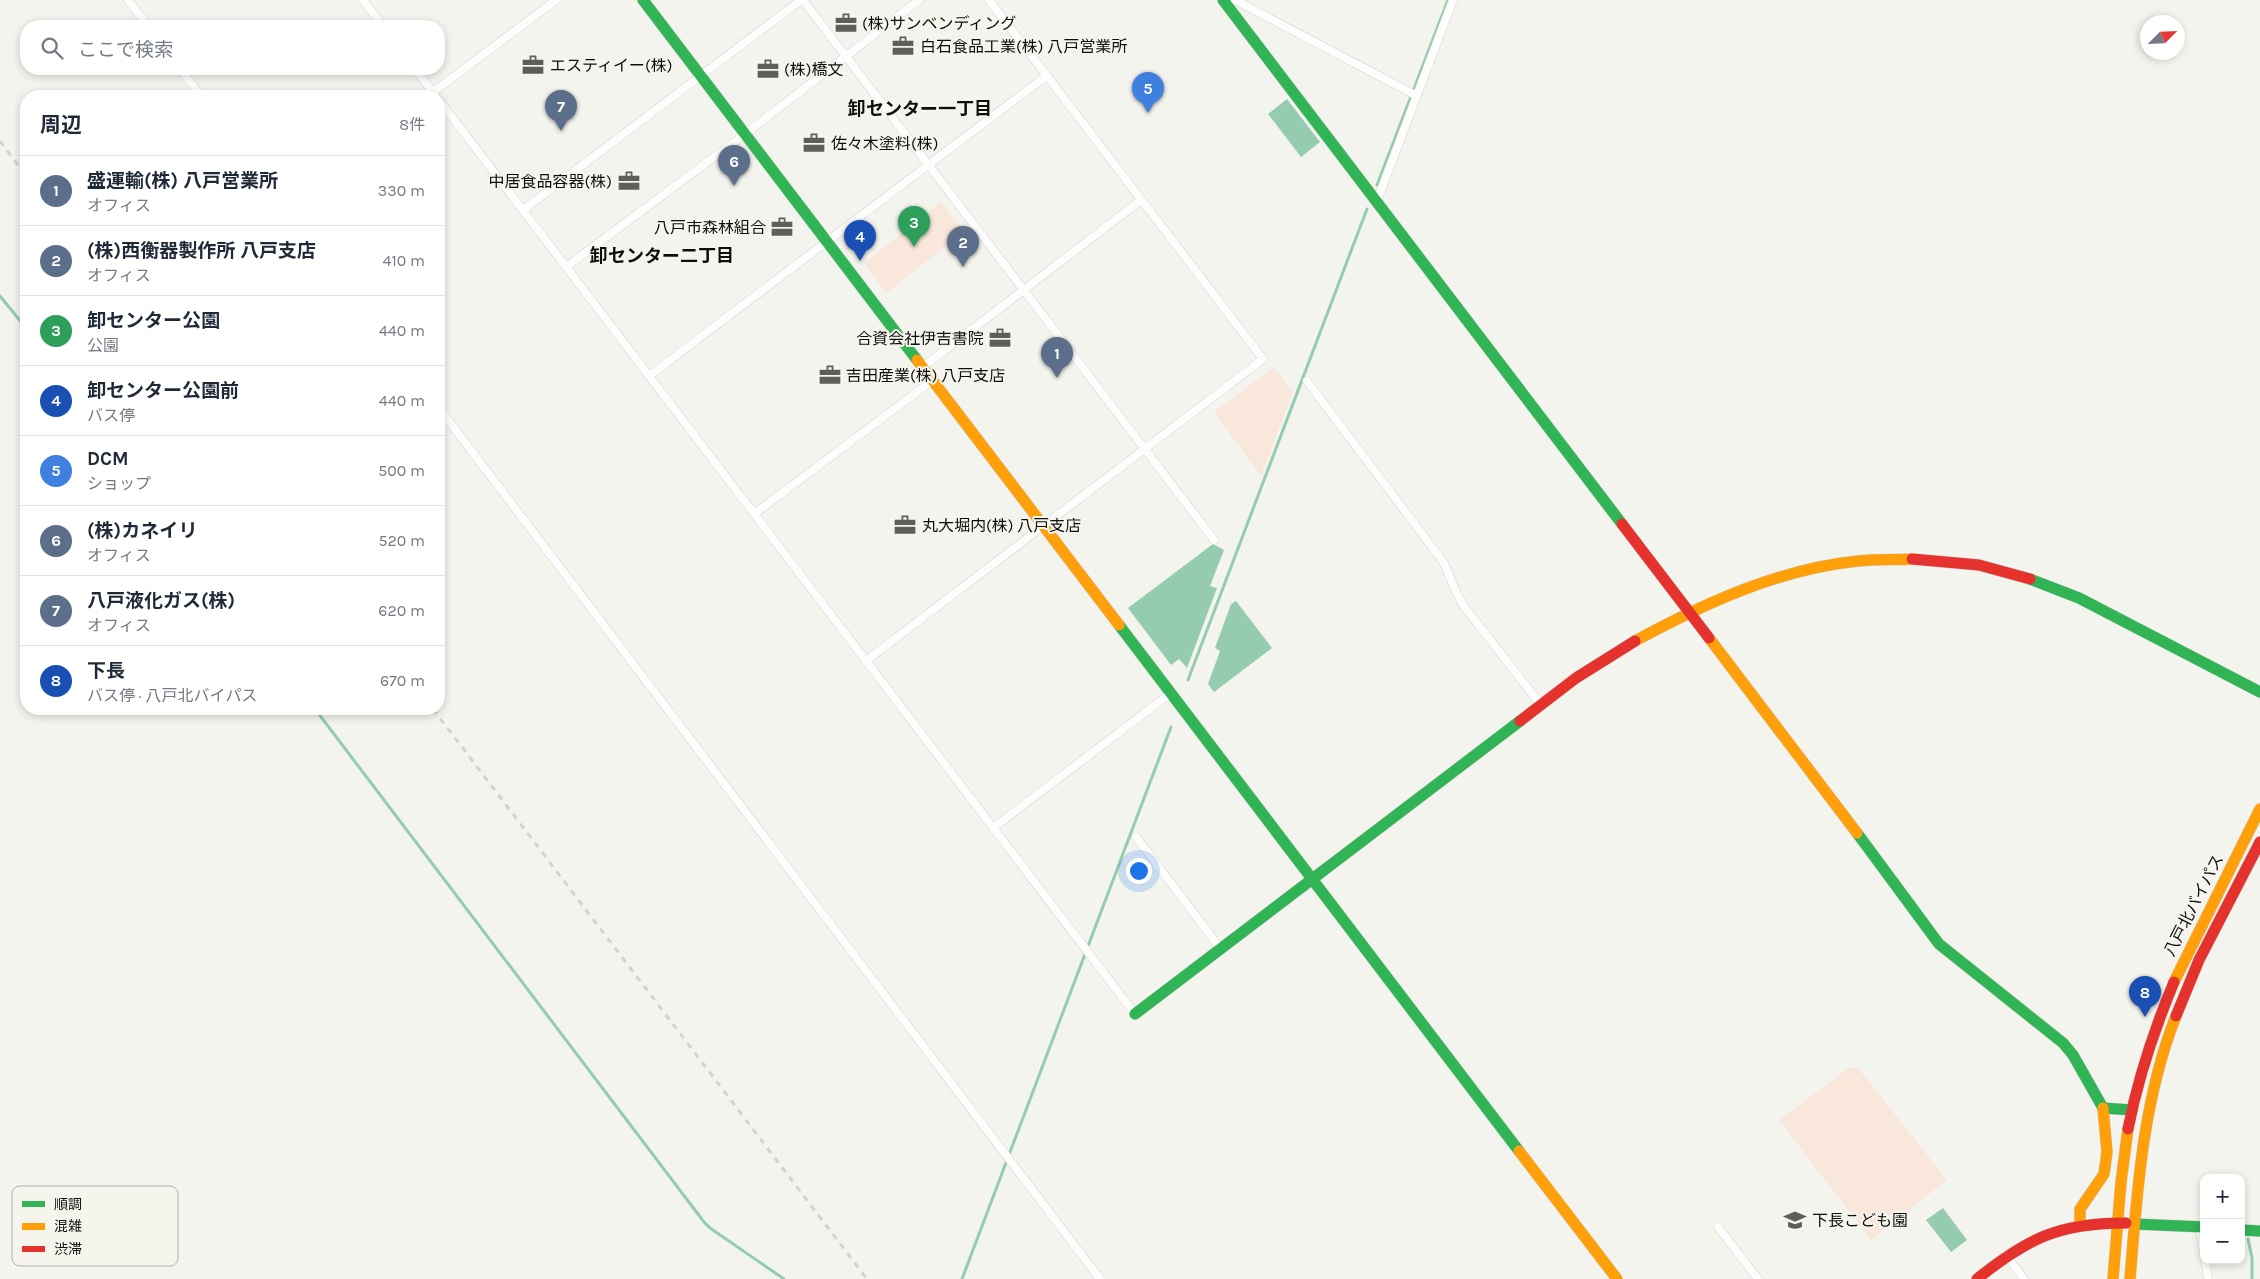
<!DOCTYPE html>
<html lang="ja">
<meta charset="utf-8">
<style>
body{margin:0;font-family:Karla,"Noto Sans JP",sans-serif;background:#f2f2f3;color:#1f2937}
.controls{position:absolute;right:15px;bottom:15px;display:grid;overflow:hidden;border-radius:10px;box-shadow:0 2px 8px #0003}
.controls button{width:45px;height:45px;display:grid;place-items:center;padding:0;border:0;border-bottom:1px solid #e0e1e3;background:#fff;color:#1f2937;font:25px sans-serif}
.compass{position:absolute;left:2140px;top:15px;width:45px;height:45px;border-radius:50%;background:#fff;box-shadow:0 2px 8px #0003;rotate:66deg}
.you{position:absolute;left:1138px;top:870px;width:18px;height:18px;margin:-12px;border:4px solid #fff;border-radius:50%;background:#1a73e8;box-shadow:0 0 0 8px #1a73e833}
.badge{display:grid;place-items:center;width:32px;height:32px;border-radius:50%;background:#5f5e5b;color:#fff;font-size:16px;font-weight:700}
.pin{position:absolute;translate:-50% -41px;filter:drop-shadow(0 1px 2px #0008)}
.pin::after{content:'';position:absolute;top:26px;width:18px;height:15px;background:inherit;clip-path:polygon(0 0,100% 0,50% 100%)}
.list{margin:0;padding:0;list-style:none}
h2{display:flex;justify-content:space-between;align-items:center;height:65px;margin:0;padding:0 20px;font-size:21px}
h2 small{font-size:16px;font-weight:400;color:#747a83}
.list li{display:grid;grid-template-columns:32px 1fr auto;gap:15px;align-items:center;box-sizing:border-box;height:70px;padding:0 20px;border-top:1px solid #e0e1e3}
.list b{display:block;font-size:19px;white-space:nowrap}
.list p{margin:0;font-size:16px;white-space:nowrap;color:#747a83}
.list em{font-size:16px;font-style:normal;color:#747a83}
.icon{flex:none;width:28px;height:28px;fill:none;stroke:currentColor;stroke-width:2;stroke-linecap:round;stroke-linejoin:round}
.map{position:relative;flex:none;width:2260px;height:1279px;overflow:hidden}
.search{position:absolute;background:#fff;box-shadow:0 2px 8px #0003;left:20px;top:20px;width:425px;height:55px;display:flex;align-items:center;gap:12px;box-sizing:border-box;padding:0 18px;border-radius:20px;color:#747a83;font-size:19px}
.panel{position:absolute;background:#fff;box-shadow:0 2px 8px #0003;left:20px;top:90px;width:425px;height:625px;border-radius:20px}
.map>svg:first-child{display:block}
.green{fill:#f9e7db}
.water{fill:#95cbae}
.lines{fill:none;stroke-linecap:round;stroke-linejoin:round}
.stream{stroke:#95cbae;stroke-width:3}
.street-casing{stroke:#d1d1ce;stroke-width:9}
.fast-casing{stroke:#d1d1ce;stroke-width:12}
.slow-casing{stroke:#d1d1ce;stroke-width:12}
.jam-casing{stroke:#d1d1ce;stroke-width:12}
.street{stroke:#fdfdfd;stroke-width:8}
.fast{stroke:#30b455;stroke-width:11}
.slow{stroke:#ff9f0a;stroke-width:11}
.jam{stroke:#e5322d;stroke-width:11}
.rail{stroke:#d2d2d0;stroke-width:3;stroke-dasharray:6 6;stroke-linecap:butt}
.labels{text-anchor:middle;stroke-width:4;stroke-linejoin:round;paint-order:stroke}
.poi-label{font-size:16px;fill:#0f0e0c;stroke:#f6f5ed;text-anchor:start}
.street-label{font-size:16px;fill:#0f0e0c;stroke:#f6f5ed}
.neighbourhood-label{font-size:18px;font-weight:bold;fill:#0f0e0c;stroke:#f6f5ed}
.key{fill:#f6f5ed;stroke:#b1b0aa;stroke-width:1}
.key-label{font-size:14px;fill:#0f0e0c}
</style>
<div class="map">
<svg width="2260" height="1279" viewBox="0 0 2260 1279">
<rect width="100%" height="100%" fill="#f4f4ef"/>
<g class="green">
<path d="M 941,202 L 964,232 L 886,293 L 864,263 Z"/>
<path d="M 1274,367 L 1293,392 L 1261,476 L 1214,412 Z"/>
<path d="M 1849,1068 L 1858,1068 L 1947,1180 L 1871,1240 L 1779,1120 Z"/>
</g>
<g class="water">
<path d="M 1287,99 L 1320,142 L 1301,157 L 1268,114 Z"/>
<path d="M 1213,544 L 1224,550 L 1210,586 L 1217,588 L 1187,668 L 1179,659 L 1171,665 L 1128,608 Z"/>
<path d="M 1236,601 L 1272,648 L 1214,692 L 1208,684 L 1220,651 L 1215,648 L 1231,604 Z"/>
<path d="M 1943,1208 L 1967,1240 L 1951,1252 L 1926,1220 Z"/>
</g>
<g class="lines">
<g class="stream">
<path d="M 1377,185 L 1448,0"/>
<path d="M 0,296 L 26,328"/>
<path d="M 1188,680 L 1367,209"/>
<path d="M 315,709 L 704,1222 L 710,1228 L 784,1279"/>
<path d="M 2248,1239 L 2252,1258 L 2252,1279"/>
<path d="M 962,1279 L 1171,727"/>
</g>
<g class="street-casing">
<g id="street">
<path d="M 128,0 L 148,26"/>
<path d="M 363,0 L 383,26"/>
<path d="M 803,0 L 1214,540"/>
<path d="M 1235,0 L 1417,96"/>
<path d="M 180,69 L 201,96"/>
<path d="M 415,69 L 435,95"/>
<path d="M 433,92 L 556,0"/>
<path d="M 439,100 L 1135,1014"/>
<path d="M 1377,201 L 1453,0"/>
<path d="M 523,210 L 801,0"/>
<path d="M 566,267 L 745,134 L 919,0"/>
<path d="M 923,367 L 1141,200"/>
<path d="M 649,376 L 1046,76"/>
<path d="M 1307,381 L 1444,563 L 1456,592 L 1463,605 L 1541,705"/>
<path d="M 439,408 L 1100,1279"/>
<path d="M 754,514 L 933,380"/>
<path d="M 867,660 L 1263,359 L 989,0"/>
<path d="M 993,828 L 1171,693"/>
<path d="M 1136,837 L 1220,948"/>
<path d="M 2199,1226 L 2204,1254"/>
<path d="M 1718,1227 L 1758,1279"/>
<path d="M 2006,1255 L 2024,1279"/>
<path d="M 2205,1260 L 2208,1279"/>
</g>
</g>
<g class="fast-casing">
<g id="fast">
<path d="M 643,0 L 917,360"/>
<path d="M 1223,0 L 1622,524"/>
<path d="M 2030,579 L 2079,598 L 2260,692"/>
<path d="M 1119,625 L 1519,1151"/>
<path d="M 1857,833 L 1939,944 L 2063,1043 L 2073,1055 L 2103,1108 L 2132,1110"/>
<path d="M 1135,1014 L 1520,721"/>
<path d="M 2135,1224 L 2204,1227"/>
<path d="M 2241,1230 L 2260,1231"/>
</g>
</g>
<g class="slow-casing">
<g id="slow">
<path d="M 917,360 L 1119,625"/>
<path d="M 1709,638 L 1857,833"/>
<path d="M 1635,641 C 1705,603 1779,569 1858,561 C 1876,559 1894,560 1912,559"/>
<path d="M 2174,982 L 2260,809"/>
<path d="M 1519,1151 L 1617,1279"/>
<path d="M 2080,1224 L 2080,1209 L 2104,1174 L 2107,1152 L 2103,1108"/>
<path d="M 2113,1279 L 2121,1182 L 2128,1129"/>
<path d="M 2130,1279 C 2137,1191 2143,1099 2176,1016"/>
</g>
</g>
<g class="jam-casing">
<g id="jam">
<path d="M 1622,524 L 1709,638"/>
<path d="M 1912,559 L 1979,565 L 2030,579"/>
<path d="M 1520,721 L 1576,678 L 1635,641"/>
<path d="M 2176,1016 L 2199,960 L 2260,842"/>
<path d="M 2128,1129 C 2138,1078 2154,1030 2174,982"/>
<path d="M 1977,1279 C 2028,1238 2059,1223 2126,1223"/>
</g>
</g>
<use href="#street" class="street"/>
<use href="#fast" class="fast"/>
<use href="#slow" class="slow"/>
<use href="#jam" class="jam"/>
<g class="rail">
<path d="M 0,141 L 26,176"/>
<path d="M 433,709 L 867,1279"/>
</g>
</g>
<defs>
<g id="office-bare" transform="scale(1.725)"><path d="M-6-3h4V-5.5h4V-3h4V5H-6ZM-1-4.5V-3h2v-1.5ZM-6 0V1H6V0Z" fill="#5f5e5b" stroke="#f6f5ed" stroke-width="2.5" paint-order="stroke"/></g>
<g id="school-bare" transform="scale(1.725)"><path d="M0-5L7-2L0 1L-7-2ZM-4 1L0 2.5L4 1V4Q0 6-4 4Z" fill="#5f5e5b" stroke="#f6f5ed" stroke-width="2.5" paint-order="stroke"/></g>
</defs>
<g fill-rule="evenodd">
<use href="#office-bare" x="846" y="23"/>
<use href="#office-bare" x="903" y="46"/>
<use href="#office-bare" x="533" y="65"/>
<use href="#office-bare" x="768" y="69"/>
<use href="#office-bare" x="814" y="143"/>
<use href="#office-bare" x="629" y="181"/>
<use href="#office-bare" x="782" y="227"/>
<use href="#office-bare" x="1000" y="338"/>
<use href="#office-bare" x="830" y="375"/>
<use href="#office-bare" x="905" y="525"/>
<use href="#school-bare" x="1795" y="1220"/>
</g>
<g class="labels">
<g class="poi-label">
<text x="862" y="29">(株)サンベンディング</text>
<text x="920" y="52">白石食品工業(株) 八戸営業所</text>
<text x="550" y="71">エスティイー(株)</text>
<text x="784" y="75">(株)橋文</text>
<text x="831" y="149">佐々木塗料(株)</text>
<text x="612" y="187" text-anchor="end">中居食品容器(株)</text>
<text x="766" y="233" text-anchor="end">八戸市森林組合</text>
<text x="984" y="344" text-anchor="end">合資会社伊吉書院</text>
<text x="846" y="381">吉田産業(株) 八戸支店</text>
<text x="922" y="531">丸大堀内(株) 八戸支店</text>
<text x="1812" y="1226">下長こども園</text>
</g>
<g class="street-label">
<text transform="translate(2193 905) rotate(-63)" y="6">八戸北バイパス</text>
</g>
<g class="neighbourhood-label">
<text x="920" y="115">卸センター一丁目</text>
<text x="662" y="262">卸センター二丁目</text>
</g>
</g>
<rect x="12" y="1186" width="166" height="80" rx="8" class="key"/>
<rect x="22" y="1201" width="23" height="6" fill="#30b455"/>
<rect x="22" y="1223" width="23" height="7" fill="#ff9f0a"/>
<rect x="22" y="1246" width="23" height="6" fill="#e5322d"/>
<g class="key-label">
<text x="54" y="1209">順調</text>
<text x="54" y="1231">混雑</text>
<text x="54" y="1254">渋滞</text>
</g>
</svg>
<div class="controls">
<button>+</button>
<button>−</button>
</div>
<svg class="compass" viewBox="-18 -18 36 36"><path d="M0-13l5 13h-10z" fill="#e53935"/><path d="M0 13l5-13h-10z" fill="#747a83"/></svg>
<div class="you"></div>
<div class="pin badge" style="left:1057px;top:378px;background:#5c6f8a">1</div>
<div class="pin badge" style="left:963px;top:267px;background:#5c6f8a">2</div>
<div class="pin badge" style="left:914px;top:247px;background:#2e9e5b">3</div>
<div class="pin badge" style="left:860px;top:261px;background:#1a4fb4">4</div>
<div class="pin badge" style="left:1148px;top:113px;background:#3f7fe0">5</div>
<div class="pin badge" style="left:734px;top:186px;background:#5c6f8a">6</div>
<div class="pin badge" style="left:561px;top:131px;background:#5c6f8a">7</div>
<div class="pin badge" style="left:2145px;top:1017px;background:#1a4fb4">8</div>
<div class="search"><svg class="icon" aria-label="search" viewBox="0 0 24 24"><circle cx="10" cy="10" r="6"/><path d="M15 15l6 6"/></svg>ここで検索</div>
<section class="panel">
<h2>周辺<small>8件</small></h2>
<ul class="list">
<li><span class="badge" style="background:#5c6f8a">1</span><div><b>盛運輸(株) 八戸営業所</b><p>オフィス</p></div><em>330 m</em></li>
<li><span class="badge" style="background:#5c6f8a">2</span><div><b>(株)西衡器製作所 八戸支店</b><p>オフィス</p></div><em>410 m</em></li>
<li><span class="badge" style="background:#2e9e5b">3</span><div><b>卸センター公園</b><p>公園</p></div><em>440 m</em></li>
<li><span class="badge" style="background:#1a4fb4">4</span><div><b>卸センター公園前</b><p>バス停</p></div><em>440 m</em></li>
<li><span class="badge" style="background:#3f7fe0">5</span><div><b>DCM</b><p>ショップ</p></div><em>500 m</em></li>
<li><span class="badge" style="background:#5c6f8a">6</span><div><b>(株)カネイリ</b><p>オフィス</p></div><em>520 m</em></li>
<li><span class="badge" style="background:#5c6f8a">7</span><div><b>八戸液化ガス(株)</b><p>オフィス</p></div><em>620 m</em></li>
<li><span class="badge" style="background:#1a4fb4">8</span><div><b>下長</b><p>バス停 · 八戸北バイパス</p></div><em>670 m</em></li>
</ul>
</section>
</div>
